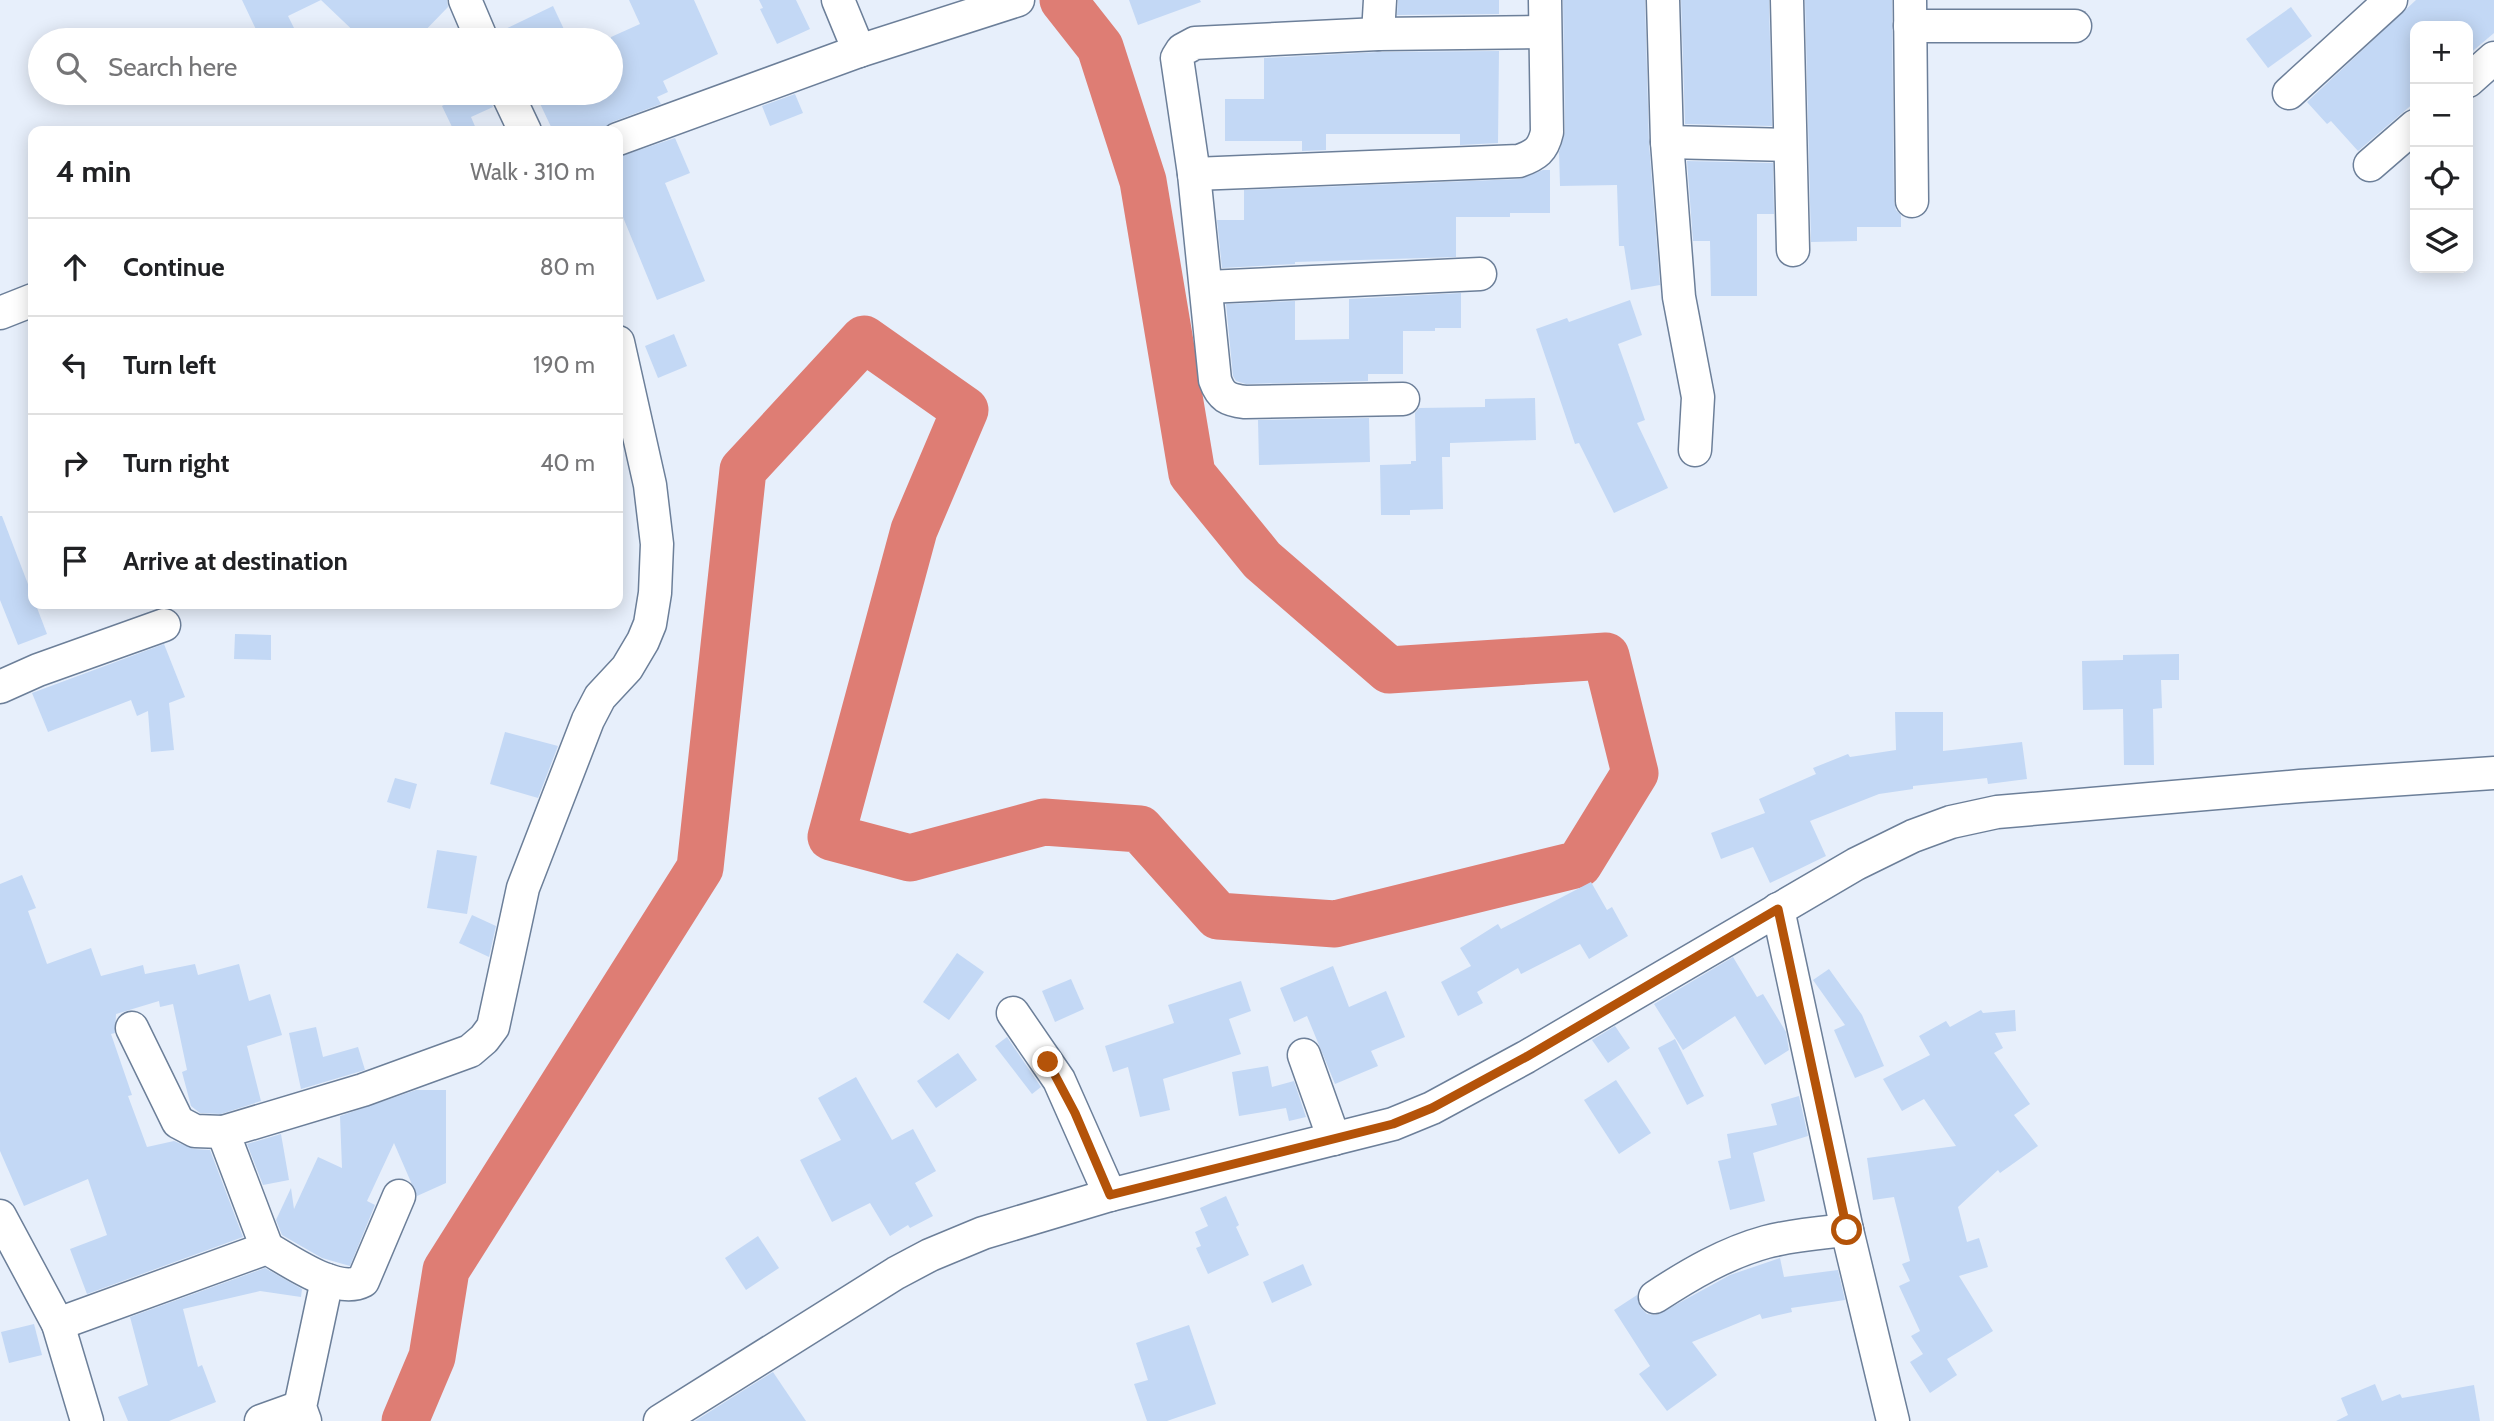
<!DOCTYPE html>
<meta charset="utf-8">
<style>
body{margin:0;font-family:Cabin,sans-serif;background:#f6f6f6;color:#202124}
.controls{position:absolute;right:21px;top:21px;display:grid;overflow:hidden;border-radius:14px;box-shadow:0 4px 18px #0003}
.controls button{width:63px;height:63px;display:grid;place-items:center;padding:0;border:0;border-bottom:2px solid #e0e0e0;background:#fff;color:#202124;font:35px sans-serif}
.stop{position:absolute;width:21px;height:21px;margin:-16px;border:5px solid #b45309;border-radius:50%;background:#fff}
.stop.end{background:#b45309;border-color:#fff;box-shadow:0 2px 7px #0008}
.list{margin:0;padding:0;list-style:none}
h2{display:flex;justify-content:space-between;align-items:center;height:91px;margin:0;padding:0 28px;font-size:30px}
h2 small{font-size:23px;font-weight:400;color:#757577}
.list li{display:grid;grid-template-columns:46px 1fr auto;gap:21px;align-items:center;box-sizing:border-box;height:98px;padding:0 28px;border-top:2px solid #e0e0e0}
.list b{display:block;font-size:26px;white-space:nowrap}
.list em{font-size:23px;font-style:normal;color:#757577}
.icon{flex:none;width:38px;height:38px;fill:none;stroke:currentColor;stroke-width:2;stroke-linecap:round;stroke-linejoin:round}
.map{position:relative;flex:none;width:2494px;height:1421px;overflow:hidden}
.search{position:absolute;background:#fff;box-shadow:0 4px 18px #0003;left:28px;top:28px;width:595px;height:77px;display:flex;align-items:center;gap:18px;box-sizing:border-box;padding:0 24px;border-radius:38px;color:#757577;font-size:26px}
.panel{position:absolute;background:#fff;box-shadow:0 4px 18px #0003;left:28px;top:126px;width:595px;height:483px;border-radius:14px}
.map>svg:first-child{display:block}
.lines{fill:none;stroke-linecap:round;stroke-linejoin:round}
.river{stroke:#de7d74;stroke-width:47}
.building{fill:#c3d8f5}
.minor-casing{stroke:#6c7f99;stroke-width:35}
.minor{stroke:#fff;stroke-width:32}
.route{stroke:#b45309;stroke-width:9}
</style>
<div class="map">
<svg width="2494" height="1421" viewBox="0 0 2494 1421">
<rect width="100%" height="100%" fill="#e7effb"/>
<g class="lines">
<path class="river" d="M 405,1421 L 432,1357 L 446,1270 L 700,868 L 743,470 L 864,339 L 965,410 L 914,530 L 831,837 L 910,858 L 1044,822 L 1140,829 L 1218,916 L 1335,924 L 1579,864 L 1635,773 L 1606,656 L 1389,670 L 1262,560 L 1192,474 L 1143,181 L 1100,47 L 1063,0"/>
</g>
<g class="building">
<path d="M 242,0 L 447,0 L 448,7 L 416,40 L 363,40 L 321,0 L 288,16 L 300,40 L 261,40 Z"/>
<path d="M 629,0 L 694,0 L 718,54 L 663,81 L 668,92 L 657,97 L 661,104 L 612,122 L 602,131 L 553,131 L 535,93 L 611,93 L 611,37 L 640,24 Z"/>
<path d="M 759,0 L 796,0 L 810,29 L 777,44 L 760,9 L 763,8 Z"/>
<path d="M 1129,0 L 1200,0 L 1201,2 L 1138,25 Z"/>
<path d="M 1398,0 L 1499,0 L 1499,14 L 1397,15 Z"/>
<path d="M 1563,0 L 1645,0 L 1649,143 L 1660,285 L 1631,290 L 1624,246 L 1619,246 L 1617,185 L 1560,186 L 1559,152 L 1565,132 Z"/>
<path d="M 1681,0 L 1769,0 L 1772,126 L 1685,124 Z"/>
<path d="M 1805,0 L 1892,0 L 1894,201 L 1896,210 L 1901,215 L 1901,227 L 1857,227 L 1857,241 L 1811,242 Z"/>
<path d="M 2416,0 L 2494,0 L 2494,33 L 2468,55 L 2468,26 L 2415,26 L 2415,102 L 2358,151 L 2331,121 L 2327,124 L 2307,102 Z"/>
<path d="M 553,6 L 569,40 L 500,40 L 499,32 Z"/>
<path d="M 2291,7 L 2312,36 L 2268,68 L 2246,39 Z"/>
<path d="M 1499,51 L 1498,143 L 1460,145 L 1460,134 L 1326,134 L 1326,150 L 1302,151 L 1302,141 L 1225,141 L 1225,99 L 1264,99 L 1264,58 L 1379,52 Z"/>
<path d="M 452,93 L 489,93 L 493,107 L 471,117 L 477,131 L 454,131 L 442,106 L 455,99 Z"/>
<path d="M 795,94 L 803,113 L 770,126 L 762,106 Z"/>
<path d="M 675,138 L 690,173 L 665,183 L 705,281 L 657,300 L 618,205 L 618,157 Z"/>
<path d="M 1687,161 L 1773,163 L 1774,214 L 1757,214 L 1757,296 L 1711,296 L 1710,241 L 1693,241 Z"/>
<path d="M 1543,170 L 1550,170 L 1550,213 L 1510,213 L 1510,217 L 1456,217 L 1456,257 L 1295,262 L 1295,264 L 1222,268 L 1217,220 L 1244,220 L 1244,190 L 1520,179 Z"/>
<path d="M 1461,293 L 1461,328 L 1435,328 L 1435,331 L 1403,331 L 1403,374 L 1368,374 L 1368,381 L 1246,384 L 1236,381 L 1233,376 L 1226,304 L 1295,301 L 1295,340 L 1349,339 L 1349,299 Z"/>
<path d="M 1630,300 L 1642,335 L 1618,344 L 1645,420 L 1637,423 L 1668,488 L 1614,513 L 1579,443 L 1575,444 L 1536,329 L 1567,318 L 1569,322 Z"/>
<path d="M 674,334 L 687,366 L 658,378 L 645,346 Z"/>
<path d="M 1535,398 L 1536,440 L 1450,443 L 1450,457 L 1442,457 L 1443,509 L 1410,510 L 1410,515 L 1381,515 L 1380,465 L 1411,464 L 1411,461 L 1416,461 L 1415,413 L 1419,408 L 1485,407 L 1485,399 Z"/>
<path d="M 1369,418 L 1370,462 L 1259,465 L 1258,420 Z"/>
<path d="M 0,516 L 2,516 L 47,634 L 18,645 L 0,600 Z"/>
<path d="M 235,634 L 271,635 L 271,660 L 234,659 Z"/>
<path d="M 164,644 L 185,697 L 169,703 L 174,750 L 151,752 L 148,711 L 137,716 L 131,700 L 48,732 L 32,693 Z"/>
<path d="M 2179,654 L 2179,680 L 2161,680 L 2162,708 L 2153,709 L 2154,765 L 2124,765 L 2123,709 L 2083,710 L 2082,661 L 2123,660 L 2123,655 Z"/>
<path d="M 1895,712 L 1943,712 L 1943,751 L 2022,742 L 2027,779 L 1988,784 L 1987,778 L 1913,786 L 1913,789 L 1879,794 L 1810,821 L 1826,856 L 1770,883 L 1753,847 L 1721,859 L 1711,833 L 1765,813 L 1759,799 L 1816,774 L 1813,768 L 1848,754 L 1850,757 L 1896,750 Z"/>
<path d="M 505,732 L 558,746 L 538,798 L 490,784 Z"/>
<path d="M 395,778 L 417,784 L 410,809 L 387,802 Z"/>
<path d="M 437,850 L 477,856 L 467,914 L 427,908 Z"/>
<path d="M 22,875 L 36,908 L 28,911 L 47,964 L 91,948 L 101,976 L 143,965 L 145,974 L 195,964 L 198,975 L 239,964 L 249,1001 L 270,994 L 282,1035 L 247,1046 L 261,1101 L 221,1114 L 200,1113 L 191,1106 L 182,1072 L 187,1070 L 173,1004 L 160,1007 L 159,1001 L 116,1014 L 115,1033 L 111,1034 L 132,1095 L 128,1096 L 147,1147 L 174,1141 L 194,1149 L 210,1150 L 243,1237 L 87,1294 L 70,1249 L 107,1235 L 88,1179 L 24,1206 L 0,1151 L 0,884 Z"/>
<path d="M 1591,882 L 1607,910 L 1612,907 L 1628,936 L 1589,959 L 1580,944 L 1521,974 L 1518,968 L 1477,992 L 1483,1003 L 1458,1016 L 1441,982 L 1471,966 L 1460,948 L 1498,924 L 1501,929 Z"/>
<path d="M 472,915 L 496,926 L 489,957 L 459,943 Z"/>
<path d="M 957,953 L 984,972 L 949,1020 L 923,1002 Z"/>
<path d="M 1733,957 L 1757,997 L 1763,994 L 1786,1032 L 1789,1050 L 1765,1065 L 1735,1016 L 1683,1050 L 1654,1004 Z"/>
<path d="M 1333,966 L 1349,1007 L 1386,991 L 1405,1037 L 1371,1051 L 1378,1066 L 1335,1084 L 1307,1016 L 1294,1022 L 1280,988 Z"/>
<path d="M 1829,969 L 1862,1015 L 1884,1066 L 1855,1078 L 1834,1030 L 1845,1025 L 1813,980 Z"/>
<path d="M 1071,979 L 1084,1009 L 1055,1022 L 1042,991 Z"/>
<path d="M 1241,981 L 1251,1011 L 1229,1019 L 1241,1054 L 1163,1079 L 1170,1110 L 1140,1117 L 1128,1067 L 1113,1072 L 1105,1046 L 1174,1023 L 1168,1005 Z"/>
<path d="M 1981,1010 L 1983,1013 L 2015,1010 L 2016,1031 L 1995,1033 L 2003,1048 L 1994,1053 L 2030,1104 L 2014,1115 L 2038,1146 L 2000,1173 L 1998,1170 L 1958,1207 L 1967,1242 L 1979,1238 L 1988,1267 L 1959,1276 L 1993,1331 L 1947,1359 L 1957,1375 L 1930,1393 L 1910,1362 L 1923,1354 L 1911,1336 L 1920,1331 L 1899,1286 L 1910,1281 L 1902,1264 L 1910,1261 L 1894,1197 L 1873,1200 L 1867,1158 L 1956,1146 L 1924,1099 L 1902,1111 L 1883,1079 L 1930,1055 L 1919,1036 L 1946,1021 L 1950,1027 Z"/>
<path d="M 1615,1026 L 1630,1048 L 1608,1063 L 1592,1040 Z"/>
<path d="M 316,1027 L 323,1057 L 358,1047 L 365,1070 L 301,1089 L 289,1033 Z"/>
<path d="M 1007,1037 L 1041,1087 L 1032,1094 L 995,1046 Z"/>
<path d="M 1675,1039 L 1704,1096 L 1687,1105 L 1658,1048 Z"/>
<path d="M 958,1053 L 977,1080 L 936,1108 L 917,1081 Z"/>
<path d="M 1268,1066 L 1272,1087 L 1294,1081 L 1306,1117 L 1289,1121 L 1286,1108 L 1239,1116 L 1232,1072 Z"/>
<path d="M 856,1077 L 892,1140 L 913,1129 L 936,1171 L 915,1183 L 933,1216 L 910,1228 L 908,1225 L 890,1236 L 870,1203 L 832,1222 L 800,1160 L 841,1140 L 818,1098 Z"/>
<path d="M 1616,1080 L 1651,1133 L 1619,1154 L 1584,1100 Z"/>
<path d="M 416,1090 L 446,1090 L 446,1183 L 417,1196 L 394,1143 L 367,1201 L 375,1205 L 350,1266 L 322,1258 L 282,1235 L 276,1220 L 291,1188 L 294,1209 L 318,1157 L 342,1168 L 340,1116 Z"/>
<path d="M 1799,1096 L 1808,1136 L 1753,1153 L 1765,1201 L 1730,1210 L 1718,1161 L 1731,1158 L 1727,1134 L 1777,1125 L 1771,1104 Z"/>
<path d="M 281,1134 L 289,1180 L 263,1185 L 247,1144 Z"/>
<path d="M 1226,1196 L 1239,1225 L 1236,1227 L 1249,1255 L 1208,1274 L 1196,1248 L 1201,1246 L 1195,1232 L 1208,1226 L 1200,1208 Z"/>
<path d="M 758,1236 L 779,1268 L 746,1290 L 725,1258 Z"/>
<path d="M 1780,1258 L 1784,1277 L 1838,1270 L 1845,1300 L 1791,1308 L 1792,1312 L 1762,1319 L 1760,1314 L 1692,1342 L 1717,1375 L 1667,1411 L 1639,1374 L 1650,1366 L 1614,1310 L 1637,1295 L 1640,1307 L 1647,1314 L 1657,1315 L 1730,1275 Z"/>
<path d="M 1303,1264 L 1312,1285 L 1272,1303 L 1263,1282 Z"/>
<path d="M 265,1268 L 302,1289 L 301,1297 L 260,1291 L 183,1309 L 198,1367 L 202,1365 L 216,1402 L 169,1421 L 128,1421 L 118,1397 L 148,1385 L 130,1317 Z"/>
<path d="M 34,1324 L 42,1355 L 9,1363 L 1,1332 Z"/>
<path d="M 1189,1325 L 1216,1404 L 1167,1421 L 1147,1421 L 1134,1384 L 1148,1380 L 1136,1343 Z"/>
<path d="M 773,1372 L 806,1421 L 695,1421 L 736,1395 Z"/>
<path d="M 2375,1384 L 2382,1401 L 2400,1394 L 2402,1398 L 2474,1385 L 2480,1421 L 2336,1421 L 2348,1415 L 2341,1398 Z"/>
</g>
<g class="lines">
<g class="minor-casing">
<g id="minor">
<path d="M 465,0 L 482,40"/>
<path d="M 838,0 L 859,51"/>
<path d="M 1663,0 L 1667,142 L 1679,297 L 1698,397 L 1695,450"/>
<path d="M 1787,0 L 1793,250"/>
<path d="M 1910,0 L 1912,201"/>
<path d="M 1910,26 L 2075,26"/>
<path d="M 1378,34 L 1380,0"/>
<path d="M 2468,81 L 2494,58"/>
<path d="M 507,93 L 525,131"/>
<path d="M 2289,93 L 2391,0"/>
<path d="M 618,139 L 859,51 L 1018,0"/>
<path d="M 1667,142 L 1789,145"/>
<path d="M 2370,165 L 2415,126"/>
<path d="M 1194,174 L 1519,161 C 1536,155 1543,150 1547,132 L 1545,0"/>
<path d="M 1207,287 L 1480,274"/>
<path d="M 0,313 L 33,300"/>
<path d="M 1403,399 L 1245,402 C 1228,400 1221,397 1215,380 L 1194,174 L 1177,58 L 1182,50 L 1195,43 L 1378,34 L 1544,32"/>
<path d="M 0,687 L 38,670 L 164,625"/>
<path d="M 1778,909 L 1847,1230 L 1893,1421"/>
<path d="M 1013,1013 L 1059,1080 L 1110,1195"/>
<path d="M 132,1028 L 178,1122 L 195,1131 L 223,1132"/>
<path d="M 1304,1055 L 1334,1139"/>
<path d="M 0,1216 L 58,1324 L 87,1421"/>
<path d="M 267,1248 L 223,1132 L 363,1090 L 470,1051 L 484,1039 L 493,1027 L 523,888 L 588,720 L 600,697 L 627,668 L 643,641 L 650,624 L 655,593 L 657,544 L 650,485 L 618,342"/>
<path d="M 1655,1297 C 1690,1274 1726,1253 1766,1242 C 1793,1235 1820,1233 1847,1230"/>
<path d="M 58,1324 L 267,1248 C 290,1261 337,1295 363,1281 L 399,1196"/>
<path d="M 261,1421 L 300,1407"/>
<path d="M 305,1421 L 300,1407 L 327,1280"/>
<path d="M 660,1421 L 896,1273 L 930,1255 L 983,1233 L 1110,1195 L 1393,1124 L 1432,1108 L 1526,1057 L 1856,864 L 1913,836 L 1951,822 L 1997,812 L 2300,786 L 2494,773"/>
</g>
</g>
<use href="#minor" class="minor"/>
</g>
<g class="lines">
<path class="route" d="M 1048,1062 L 1075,1113 L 1110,1195 L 1393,1124 L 1432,1108 L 1526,1057 L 1778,909 L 1847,1230"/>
</g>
</svg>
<div class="controls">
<button>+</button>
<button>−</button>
<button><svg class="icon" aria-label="locate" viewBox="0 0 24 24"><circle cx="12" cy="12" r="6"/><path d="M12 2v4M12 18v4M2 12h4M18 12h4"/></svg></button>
<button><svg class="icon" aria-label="layers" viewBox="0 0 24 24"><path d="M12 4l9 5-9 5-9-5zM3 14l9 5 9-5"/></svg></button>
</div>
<div class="stop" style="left:1847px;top:1230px"></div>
<div class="stop end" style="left:1048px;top:1062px"></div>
<div class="search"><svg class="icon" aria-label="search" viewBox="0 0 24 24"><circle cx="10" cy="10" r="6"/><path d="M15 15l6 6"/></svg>Search here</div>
<section class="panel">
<h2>4 min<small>Walk · 310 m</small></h2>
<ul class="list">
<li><svg class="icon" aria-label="ahead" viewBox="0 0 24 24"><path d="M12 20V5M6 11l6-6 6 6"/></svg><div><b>Continue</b></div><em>80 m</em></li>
<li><svg class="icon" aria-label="left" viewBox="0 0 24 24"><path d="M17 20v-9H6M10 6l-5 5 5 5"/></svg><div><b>Turn left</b></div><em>190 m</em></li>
<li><svg class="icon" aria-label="right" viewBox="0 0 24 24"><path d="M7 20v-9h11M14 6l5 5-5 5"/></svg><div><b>Turn right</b></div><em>40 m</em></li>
<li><svg class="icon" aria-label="arrive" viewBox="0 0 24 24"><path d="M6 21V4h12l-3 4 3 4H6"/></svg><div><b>Arrive at destination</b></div></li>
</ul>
</section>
</div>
